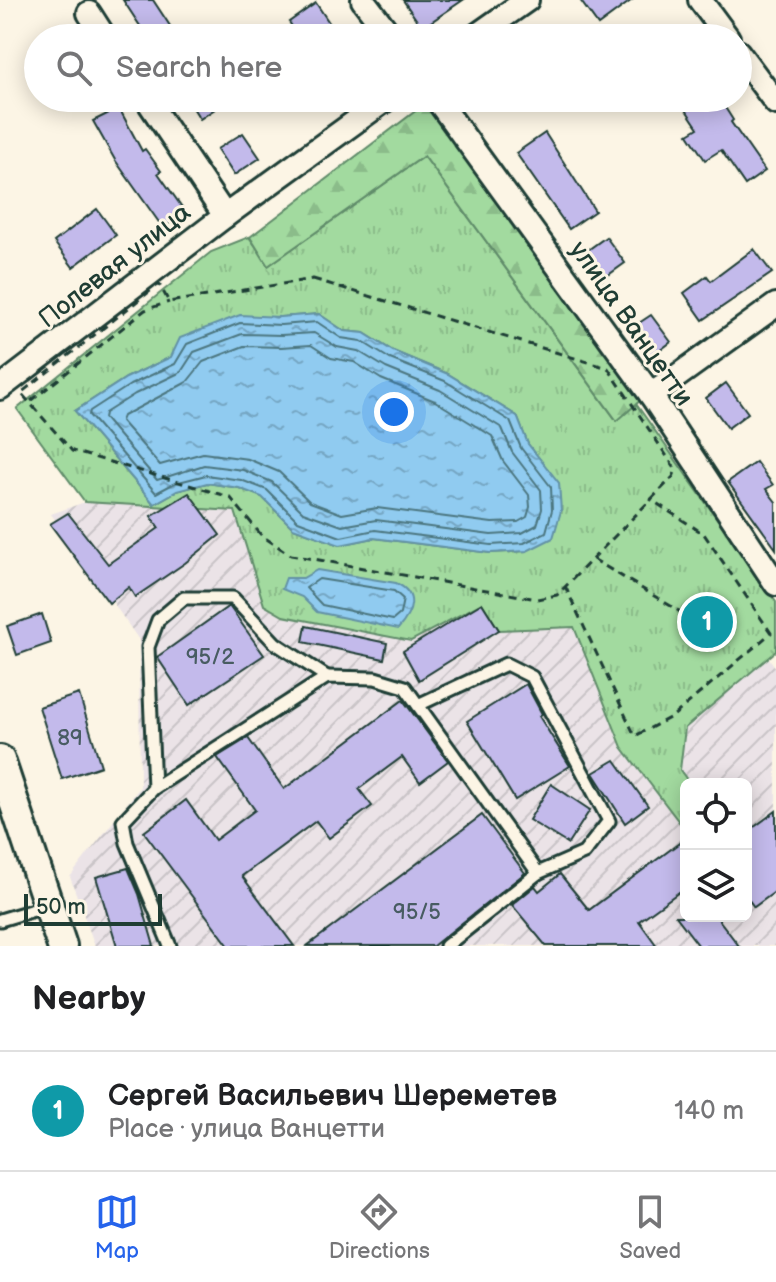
<!DOCTYPE html>
<meta charset="utf-8">
<style>
body{margin:0;font-family:"Balsamiq Sans",sans-serif;background:#f2f2f2;color:#202124}
.controls{position:absolute;right:24px;bottom:24px;display:grid;overflow:hidden;border-radius:12px;box-shadow:0 4px 20px #0003}
.controls button{width:72px;height:72px;display:grid;place-items:center;padding:0;border:0;border-bottom:2px solid #e0e0e0;background:#fff;color:#202124;font:40px sans-serif}
.scale{position:absolute;left:24px;bottom:20px;width:138px;box-sizing:border-box;padding-left:8px;border:4px solid #1f3d34;border-top:0;font-size:22px;line-height:28px;white-space:nowrap;color:#1f3d34;-webkit-text-stroke:6px #fcf5e5;paint-order:stroke}
.you{position:absolute;left:394px;top:412px;width:28px;height:28px;margin:-20px;border:6px solid #fff;border-radius:50%;background:#1a73e8;box-shadow:0 0 0 12px #1a73e833}
.badge{display:grid;place-items:center;width:52px;height:52px;border-radius:50%;background:#2563eb;color:#fff;font-size:26px;font-weight:700}
.pin{position:absolute;translate:-50% -50%;border:4px solid #fff;box-shadow:0 2px 8px #0006}
.list{margin:0;padding:0;list-style:none}
h2{display:flex;justify-content:space-between;align-items:center;height:104px;margin:0;padding:0 32px;font-size:34px}
h2 small{font-size:26px;font-weight:400;color:#757577}
.list li{display:grid;grid-template-columns:52px 1fr auto;gap:24px;align-items:center;box-sizing:border-box;height:120px;padding:0 32px;border-top:2px solid #e0e0e0}
.list b{display:block;font-size:30px;white-space:nowrap}
.list p{margin:0;font-size:26px;white-space:nowrap;color:#757577}
.list em{font-size:26px;font-style:normal;color:#757577}
.icon{flex:none;width:44px;height:44px;fill:none;stroke:currentColor;stroke-width:2;stroke-linecap:round;stroke-linejoin:round}
.map{position:relative;flex:none;width:776px;height:946px;overflow:hidden}
.search{position:absolute;background:#fff;box-shadow:0 4px 20px #0003;left:24px;right:24px;top:24px;height:88px;display:flex;align-items:center;gap:20px;box-sizing:border-box;padding:0 28px;border-radius:44px;color:#757577;font-size:30px}
.sheet{height:224px;background:#fff}
nav{display:flex;justify-content:space-around;align-items:center;box-sizing:border-box;height:112px;border-top:2px solid #e0e0e0;background:#fff;font-size:22px;color:#757577}
nav a{display:grid;justify-items:center;gap:4px}
nav .on{color:#2563eb}
.map>svg:first-child{display:block}
.industrial{fill:url(#industrial-furrows)}
.grass{fill:url(#grass-tufts);stroke:#608c6a;stroke-width:2;fill-rule:evenodd}
.forest{fill:url(#forest-firs);stroke:#608c6a;stroke-width:2}
.water{fill:url(#water-ripples);stroke:#6392a5;stroke-width:2}
.lines{fill:none;stroke-linecap:round;stroke-linejoin:round}
.shore{stroke:#4c767f;stroke-width:2}
.building{fill:#c3baeb;stroke:#1f3d34;stroke-width:2}
.service-casing{stroke:#1f3d34;stroke-width:17}
.minor-casing{stroke:#1f3d34;stroke-width:28}
.tertiary-casing{stroke:#1f3d34;stroke-width:34}
.path{stroke:#1f3d34;stroke-width:3;stroke-dasharray:8 6;stroke-linecap:butt}
.service{stroke:#fcf5e5;stroke-width:11}
.minor{stroke:#fcf5e5;stroke-width:22}
.tertiary{stroke:#fcf5e5;stroke-width:28}
.labels{text-anchor:middle;stroke-width:6;stroke-linejoin:round;paint-order:stroke}
.number-label{font-size:22px;fill:#485c62}
.street-label{font-size:26px;fill:#1f3d34;stroke:#fcf5e5}
</style>
<div class="map">
<svg width="776" height="946" viewBox="0 0 776 946">
<defs>
<pattern id="industrial-furrows" width="10" height="10" patternUnits="userSpaceOnUse" patternTransform="scale(2)"><rect width="10" height="10" fill="#ebe3e7"/><path d="M-1 1l2-2M0 10L10 0M9 11l2-2" fill="none" stroke="#c9c4c7"/></pattern>
<pattern id="grass-tufts" width="24" height="20" patternUnits="userSpaceOnUse" patternTransform="scale(2)"><rect width="24" height="20" fill="#a2da9f"/><path d="M3 7l-1-3M5 7V3M7 7l1-3M15 17l-1-3M17 17v-4M19 17l1-3" fill="none" stroke="#8bbc8a"/></pattern>
<pattern id="forest-firs" width="22" height="20" patternUnits="userSpaceOnUse" patternTransform="scale(2)"><rect width="22" height="20" fill="#a2da9f"/><path d="M5 1l3.5 6h-7zM16 11l3.5 6h-7z" fill="#8bbc8a"/></pattern>
<pattern id="water-ripples" width="26" height="14" patternUnits="userSpaceOnUse" patternTransform="scale(2)"><rect width="26" height="14" fill="#90cbf0"/><path d="M2 4q2-2 4 0t4 0M15 11q2-2 4 0t4 0" fill="none" stroke="#75a6c3"/></pattern>
</defs>
<rect width="100%" height="100%" fill="#fcf5e5"/>
<filter id="ink" filterUnits="userSpaceOnUse"><feTurbulence type="fractalNoise" baseFrequency=".0125" numOctaves="2"/><feDisplacementMap in="SourceGraphic" scale="16" xChannelSelector="R" yChannelSelector="G"/><feConvolveMatrix kernelMatrix="1 2 1 2 8 2 1 2 1" color-interpolation-filters="sRGB"/></filter>
<g filter="url(#ink)">
<path class="industrial" d="M 85,502 L 235,511 L 264,605 L 283,616 L 411,641 L 482,603 L 499,630 L 574,627 L 622,747 L 686,831 L 686,916 L 746,916 L 746,784 L 690,784 L 680,771 L 685,728 L 768,657 L 776,668 L 776,946 L 95,946 L 70,877 L 140,787 L 139,640 L 51,514 Z"/>
<path class="grass" d="M 424,156 L 616,420 L 636,404 L 776,602 L 776,651 L 685,728 L 680,770 L 690,784 L 686,784 L 686,831 L 622,747 L 574,627 L 499,630 L 482,603 L 411,641 L 283,616 L 264,605 L 235,511 L 85,502 L 17,409 L 211,252 L 249,237 L 269,265 ZM 319,314 L 344,331 L 364,333 L 393,351 L 448,374 L 517,416 L 528,444 L 559,484 L 527,551 L 490,553 L 374,538 L 340,545 L 293,528 L 262,497 L 239,488 L 207,483 L 177,491 L 154,504 L 75,411 L 126,378 L 171,357 L 280,317 Z"/>
<path class="forest" d="M 430,100 L 643,398 L 617,421 L 424,156 L 268,266 L 250,237 Z"/>
<g class="water">
<path d="M 319,314 L 344,331 L 364,333 L 393,351 L 448,374 L 517,416 L 528,444 L 559,483 L 561,511 L 553,538 L 527,551 L 490,553 L 374,538 L 340,545 L 293,528 L 262,497 L 239,488 L 207,483 L 177,491 L 154,504 L 75,411 L 126,378 L 171,357 L 180,338 L 240,315 L 280,317 Z"/>
<path d="M 317,570 L 396,583 C 419,594 413,612 398,629 L 317,612 L 302,597 L 282,589 L 286,578 L 303,578 Z"/>
</g>
<g class="lines">
<g class="shore">
<path d="M 317,322 L 341,338 L 361,341 L 390,359 L 445,381 L 510,421 L 521,448 L 551,487 L 552,510 L 546,532 L 524,543 L 491,545 L 375,530 L 341,537 L 298,521 L 267,490 L 241,480 L 206,475 L 175,483 L 156,493 L 89,415 L 90,411 L 130,385 L 175,364 L 187,344 L 240,323 L 281,325 Z"/>
<path d="M 314,333 L 337,347 L 358,351 L 386,368 L 440,390 L 502,428 L 512,452 L 541,490 L 542,509 L 537,525 L 522,533 L 491,535 L 376,520 L 342,526 L 303,512 L 272,482 L 243,470 L 204,465 L 157,480 L 104,418 L 105,413 L 135,394 L 181,372 L 194,352 L 242,334 L 281,335 Z"/>
<path d="M 311,345 L 331,358 L 354,362 L 381,379 L 435,401 L 492,436 L 503,461 L 529,495 L 530,507 L 527,517 L 518,522 L 492,523 L 377,508 L 342,514 L 310,502 L 279,472 L 248,459 L 203,453 L 160,465 L 121,421 L 123,416 L 187,382 L 203,362 L 244,346 L 281,347 Z"/>
<path d="M 319,579 L 394,591 L 403,599 L 400,614 L 393,620 L 322,605 L 306,588 Z"/>
</g>
</g>
<g class="building">
<path d="M 123,0 L 153,0 L 178,38 L 148,38 Z"/>
<path d="M 403,0 L 463,0 L 422,28 Z"/>
<path d="M 580,0 L 632,0 L 598,25 Z"/>
<path d="M 316,3 L 330,24 L 309,38 L 300,38 L 289,22 Z"/>
<path d="M 187,98 L 231,98 L 200,119 Z"/>
<path d="M 678,98 L 719,98 L 733,120 L 731,122 L 765,171 L 745,185 L 721,150 L 705,160 L 688,134 L 698,128 Z"/>
<path d="M 119,108 L 142,151 L 145,149 L 161,171 L 158,173 L 186,213 L 163,228 L 115,160 L 93,121 Z"/>
<path d="M 243,133 L 260,158 L 234,175 L 217,149 Z"/>
<path d="M 545,133 L 595,211 L 569,229 L 516,153 Z"/>
<path d="M 97,209 L 116,235 L 73,267 L 54,242 Z"/>
<path d="M 606,237 L 625,263 L 600,281 L 581,255 Z"/>
<path d="M 754,249 L 772,273 L 703,320 L 684,293 L 707,276 L 711,281 Z"/>
<path d="M 651,315 L 671,342 L 651,357 L 630,329 Z"/>
<path d="M 726,383 L 748,413 L 728,428 L 706,398 Z"/>
<path d="M 756,462 L 773,485 L 766,489 L 776,502 L 776,549 L 728,482 Z"/>
<path d="M 189,493 L 220,535 L 185,563 L 135,597 L 129,587 L 109,603 L 50,524 L 68,513 L 108,564 L 159,528 L 151,516 Z"/>
<path d="M 482,603 L 499,630 L 419,680 L 403,651 Z"/>
<path d="M 229,606 L 264,655 L 189,705 L 157,657 Z"/>
<path d="M 42,614 L 51,643 L 17,655 L 7,626 Z"/>
<path d="M 306,626 L 387,643 L 384,659 L 303,642 Z"/>
<path d="M 526,684 L 542,714 L 539,716 L 570,766 L 515,800 L 467,721 Z"/>
<path d="M 79,694 L 101,766 L 62,779 L 39,707 Z"/>
<path d="M 403,700 L 448,761 L 420,782 L 402,757 L 359,789 L 372,806 L 329,838 L 316,821 L 242,876 L 294,946 L 229,946 L 144,832 L 186,800 L 215,840 L 255,810 L 217,757 L 248,738 L 284,789 Z"/>
<path d="M 615,760 L 648,806 L 625,823 L 593,773 Z"/>
<path d="M 551,784 L 590,810 L 568,844 L 529,820 Z"/>
<path d="M 776,811 L 776,891 L 754,907 L 746,896 L 746,833 Z"/>
<path d="M 482,815 L 525,873 L 438,942 L 433,946 L 307,946 Z"/>
<path d="M 686,838 L 686,887 L 639,921 L 657,946 L 546,946 L 512,905 L 535,886 L 539,891 L 560,874 L 589,910 Z"/>
<path d="M 128,868 L 139,894 L 154,946 L 117,946 L 96,877 Z"/>
<path d="M 676,916 L 716,916 L 739,946 L 699,946 Z"/>
</g>
<g class="lines">
<g class="service-casing">
<g id="service">
<path d="M 418,705 L 506,664 L 532,677 L 609,821 L 584,853 L 538,873"/>
<path d="M 154,788 L 148,647 L 158,620 L 184,598 L 233,598 L 275,643 L 327,677"/>
<path d="M 0,920 L 47,906"/>
<path d="M 170,946 L 127,843 L 123,821 L 154,788 L 327,677 L 375,678 L 405,687 L 538,873 L 446,946"/>
</g>
</g>
<g class="minor-casing">
<g id="minor">
<path d="M 363,0 L 392,38"/>
<path d="M 700,0 L 728,38"/>
<path d="M 89,13 L 105,38"/>
<path d="M 473,38 L 527,0"/>
<path d="M 738,52 L 776,103"/>
<path d="M 146,98 L 225,216"/>
<path d="M 436,98 L 651,395 L 776,584"/>
<path d="M 0,388 L 225,216 L 388,98"/>
<path d="M 651,395 L 776,305"/>
</g>
</g>
<g class="tertiary-casing">
<path id="tertiary" d="M 0,760 L 62,946"/>
</g>
<g class="path">
<path d="M 313,279 L 608,368 L 676,470 L 673,477 L 557,595 L 537,599 L 291,555 L 262,536 L 230,497 L 72,451 L 21,393 L 159,284 L 169,302 Z"/>
<path d="M 31,401 L 145,310 L 169,302"/>
<path d="M 593,559 L 694,620"/>
<path d="M 565,586 L 635,736 L 673,716 L 771,633 L 704,534 L 650,499"/>
</g>
<use href="#service" class="service"/>
<use href="#minor" class="minor"/>
<use href="#tertiary" class="tertiary"/>
</g>
</g>
<g class="labels">
<g class="number-label">
<text x="210" y="664">95/2</text>
<text x="70" y="745">89</text>
<text x="417" y="919">95/5</text>
</g>
<g class="street-label">
<text transform="translate(114 265) rotate(-38)" y="9">Полевая улица</text>
<text transform="translate(632 323) rotate(55)" y="9">улица Ванцетти</text>
</g>
</g>
</svg>
<div class="controls">
<button><svg class="icon" aria-label="locate" viewBox="0 0 24 24"><circle cx="12" cy="12" r="6"/><path d="M12 2v4M12 18v4M2 12h4M18 12h4"/></svg></button>
<button><svg class="icon" aria-label="layers" viewBox="0 0 24 24"><path d="M12 4l9 5-9 5-9-5zM3 14l9 5 9-5"/></svg></button>
</div>
<div class="scale">50 m</div>
<div class="you"></div>
<div class="pin badge" style="left:707px;top:622px;background:#0f9aa8">1</div>
<div class="search"><svg class="icon" aria-label="search" viewBox="0 0 24 24"><circle cx="10" cy="10" r="6"/><path d="M15 15l6 6"/></svg>Search here</div>
</div>
<section class="sheet">
<h2>Nearby<small></small></h2>
<ul class="list">
<li><span class="badge" style="background:#0f9aa8">1</span><div><b>Сергей Васильевич Шереметев</b><p>Place · улица Ванцетти</p></div><em>140 m</em></li>
</ul>
</section>
<nav>
<a class="on"><svg class="icon" aria-label="map" viewBox="0 0 24 24"><path d="M3 6l6-2 6 2 6-2v14l-6 2-6-2-6 2zM9 4v14M15 6v14"/></svg>Map</a>
<a><svg class="icon" aria-label="directions" viewBox="0 0 24 24"><path d="M12 3l9 9-9 9-9-9zM9 14v-3h6M13 9l2 2-2 2"/></svg>Directions</a>
<a><svg class="icon" aria-label="saved" viewBox="0 0 24 24"><path d="M7 4h10v16l-5-4-5 4z"/></svg>Saved</a>
</nav>
